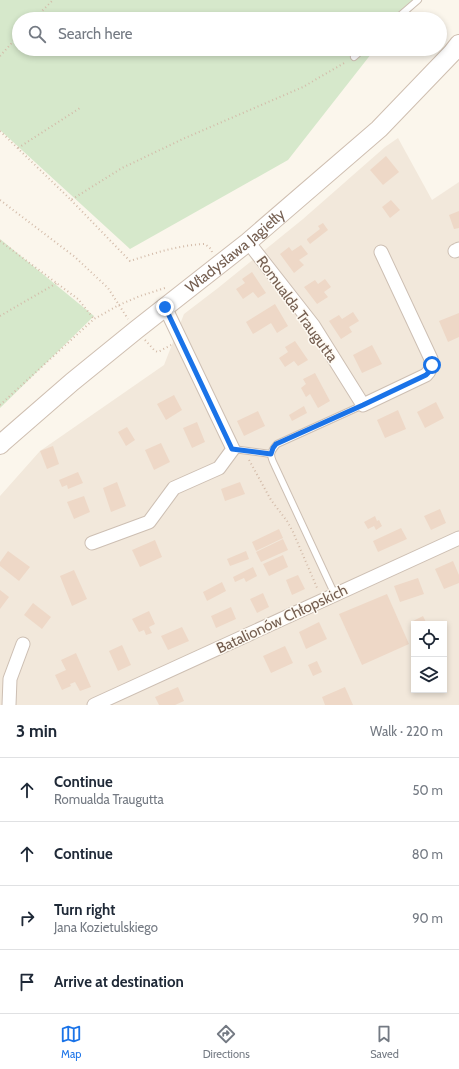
<!DOCTYPE html>
<meta charset="utf-8">
<style>
body{margin:0;font-family:Cabin,sans-serif;background:#f2f2f3;color:#1f2937}
.controls{position:absolute;right:12px;bottom:12px;display:grid;overflow:hidden;border-radius:0px;box-shadow:0 2px 6px #0003}
.controls button{width:36px;height:36px;display:grid;place-items:center;padding:0;border:0;border-bottom:1px solid #e0e1e3;background:#fff;color:#1f2937;font:20px sans-serif}
.stop{position:absolute;width:12px;height:12px;margin:-9px;border:3px solid #1a73e8;border-radius:50%;background:#fff}
.stop.end{background:#1a73e8;border-color:#fff;box-shadow:0 1px 4px #0008}
.list{margin:0;padding:0;list-style:none}
h2{display:flex;justify-content:space-between;align-items:center;height:52px;margin:0;padding:0 16px;font-size:17px}
h2 small{font-size:13px;font-weight:400;color:#747a83}
.list li{display:grid;grid-template-columns:26px 1fr auto;gap:12px;align-items:center;box-sizing:border-box;height:64px;padding:0 16px;border-top:1px solid #e0e1e3}
.list b{display:block;font-size:15px;white-space:nowrap}
.list p{margin:0;font-size:13px;white-space:nowrap;color:#747a83}
.list em{font-size:13px;font-style:normal;color:#747a83}
.icon{flex:none;width:22px;height:22px;fill:none;stroke:currentColor;stroke-width:2;stroke-linecap:round;stroke-linejoin:round}
.map{position:relative;flex:none;width:459px;height:705px;overflow:hidden}
.search{position:absolute;background:#fff;box-shadow:0 2px 6px #0003;left:12px;right:12px;top:12px;height:44px;display:flex;align-items:center;gap:10px;box-sizing:border-box;padding:0 14px;border-radius:22px;color:#747a83;font-size:15px}
.sheet{height:308px;background:#fff}
nav{display:flex;justify-content:space-around;align-items:center;box-sizing:border-box;height:56px;border-top:1px solid #e0e1e3;background:#fff;font-size:11px;color:#747a83}
nav a{display:grid;justify-items:center;gap:2px}
nav .on{color:#1a73e8}
.map>svg:first-child{display:block}
.residential{fill:#f2e8db;fill-rule:evenodd}
.green{fill:#d6e8cb}
.building{fill:#eed8c7}
.lines{fill:none;stroke-linecap:round;stroke-linejoin:round}
.lane-casing{stroke:#cdbfb3;stroke-width:8}
.street-casing{stroke:#cdbfb3;stroke-width:15}
.secondary-casing{stroke:#cfbfb1;stroke-width:20}
.path{stroke:#d3bba9;stroke-width:2;stroke-dasharray:1 3;stroke-linecap:butt}
.lane{stroke:#fff;stroke-width:6}
.street{stroke:#fff;stroke-width:13}
.secondary{stroke:#fff;stroke-width:18}
.route{stroke:#1a73e8;stroke-width:5}
.labels{text-anchor:middle;stroke-width:3;stroke-linejoin:round;paint-order:stroke}
.street-label{font-size:15px;fill:#755f51;stroke:#fefaf3}
</style>
<div class="map">
<svg width="459" height="705" viewBox="0 0 459 705">
<rect width="100%" height="100%" fill="#fbf6ec"/>
<path class="residential" d="M 398,138 L 432,200 L 459,182 L 459,705 L 0,705 L 0,496 L 40,451 L 164,365 L 184,314 L 218,288 L 303,219 L 385,147 ZM 414,624 L 444,624 L 444,690 L 414,690 Z"/>
<g class="green">
<path d="M 0,0 L 415,0 L 399,19 L 19,19 L 19,49 L 375,49 L 288,160 L 130,249 L 0,130 Z"/>
<path d="M 0,239 L 94,316 L 0,408 Z"/>
</g>
<g class="building">
<path d="M 386,156 L 399,172 L 383,185 L 370,170 Z"/>
<path d="M 391,200 L 400,210 L 390,218 L 382,207 Z"/>
<path d="M 459,211 L 459,228 L 454,229 L 449,215 Z"/>
<path d="M 323,223 L 328,230 L 310,244 L 307,240 L 307,239 L 320,229 L 318,226 Z"/>
<path d="M 301,245 L 308,254 L 299,260 L 304,265 L 294,273 L 280,254 L 289,247 L 292,251 Z"/>
<path d="M 252,272 L 266,293 L 258,298 L 253,292 L 243,299 L 236,289 L 245,283 L 242,279 Z"/>
<path d="M 325,279 L 331,287 L 324,292 L 328,297 L 317,304 L 304,287 L 315,280 L 318,284 Z"/>
<path d="M 275,304 L 288,326 L 277,333 L 271,323 L 253,334 L 246,322 Z"/>
<path d="M 353,312 L 359,321 L 349,327 L 352,332 L 341,339 L 329,321 L 339,315 L 342,319 Z"/>
<path d="M 459,313 L 459,337 L 448,342 L 439,321 Z"/>
<path d="M 295,341 L 308,360 L 298,366 L 294,361 L 285,367 L 279,358 L 288,352 L 285,347 Z"/>
<path d="M 372,345 L 382,364 L 362,373 L 353,355 Z"/>
<path d="M 315,373 L 330,401 L 318,408 L 310,394 L 306,397 L 301,388 L 306,384 L 303,379 Z"/>
<path d="M 174,395 L 182,410 L 166,420 L 157,404 Z"/>
<path d="M 436,402 L 444,418 L 425,428 L 417,412 Z"/>
<path d="M 304,406 L 307,413 L 292,421 L 289,415 Z"/>
<path d="M 398,410 L 406,429 L 385,438 L 377,420 Z"/>
<path d="M 258,411 L 265,426 L 244,436 L 237,421 Z"/>
<path d="M 197,422 L 205,442 L 192,448 L 183,428 Z"/>
<path d="M 127,427 L 135,440 L 126,446 L 118,432 Z"/>
<path d="M 161,443 L 170,462 L 154,470 L 145,450 Z"/>
<path d="M 53,446 L 59,464 L 47,469 L 40,451 Z"/>
<path d="M 78,472 L 83,483 L 68,489 L 67,485 L 62,487 L 59,480 Z"/>
<path d="M 117,482 L 126,506 L 111,512 L 103,488 Z"/>
<path d="M 240,482 L 245,494 L 225,501 L 221,489 Z"/>
<path d="M 84,496 L 90,512 L 74,519 L 67,502 Z"/>
<path d="M 440,509 L 446,523 L 431,530 L 424,516 Z"/>
<path d="M 375,516 L 377,521 L 379,520 L 382,526 L 376,530 L 374,526 L 368,529 L 364,522 Z"/>
<path d="M 401,528 L 407,539 L 378,552 L 373,541 Z"/>
<path d="M 279,529 L 283,538 L 256,551 L 252,542 Z"/>
<path d="M 283,539 L 288,550 L 261,562 L 256,552 Z"/>
<path d="M 155,540 L 162,557 L 140,567 L 132,550 Z"/>
<path d="M 8,551 L 30,567 L 19,581 L 0,566 L 0,562 Z"/>
<path d="M 246,551 L 249,559 L 230,566 L 227,559 Z"/>
<path d="M 283,555 L 288,567 L 269,576 L 263,564 Z"/>
<path d="M 453,561 L 459,575 L 459,583 L 444,589 L 435,569 Z"/>
<path d="M 253,567 L 257,576 L 246,582 L 244,578 L 235,582 L 233,577 Z"/>
<path d="M 74,570 L 87,599 L 72,606 L 60,576 Z"/>
<path d="M 298,575 L 305,589 L 292,595 L 286,580 Z"/>
<path d="M 418,578 L 424,594 L 400,602 L 394,586 Z"/>
<path d="M 222,582 L 226,591 L 207,601 L 203,592 Z"/>
<path d="M 0,590 L 9,597 L 0,609 Z"/>
<path d="M 263,593 L 269,607 L 257,613 L 250,599 Z"/>
<path d="M 387,594 L 409,644 L 362,665 L 339,614 Z"/>
<path d="M 33,603 L 51,617 L 42,629 L 24,615 Z"/>
<path d="M 231,607 L 236,619 L 216,628 L 211,616 Z"/>
<path d="M 149,611 L 155,624 L 149,627 L 152,633 L 146,635 L 144,630 L 139,632 L 132,619 Z"/>
<path d="M 423,616 L 427,624 L 414,624 L 413,621 Z"/>
<path d="M 319,622 L 327,639 L 306,649 L 299,632 Z"/>
<path d="M 182,627 L 189,641 L 168,650 L 161,636 Z"/>
<path d="M 122,645 L 131,665 L 118,671 L 109,651 Z"/>
<path d="M 285,646 L 293,663 L 271,673 L 263,656 Z"/>
<path d="M 76,653 L 91,687 L 80,691 L 75,682 L 70,684 L 71,686 L 62,690 L 55,675 L 66,670 L 61,660 Z"/>
<path d="M 317,661 L 322,672 L 313,676 L 308,665 Z"/>
<path d="M 178,687 L 184,701 L 175,705 L 159,705 L 155,697 Z"/>
<path d="M 345,687 L 353,705 L 325,705 L 322,697 Z"/>
</g>
<g class="lines">
<g class="lane-casing">
<g id="lane">
<path d="M 396,19 L 418,0"/>
<path d="M 354,57 L 363,49"/>
<path d="M 233,449 L 271,454"/>
<path d="M 335,595 L 275,466 C 270,456 269,453 277,444 L 363,405"/>
</g>
</g>
<g class="street-casing">
<g id="street">
<path d="M 248,242 L 313,325 L 363,405 L 426,375 C 431,370 432,366 431,359 L 381,252"/>
<path d="M 455,251 L 459,249"/>
<path d="M 92,543 L 149,522 L 174,488 L 219,468 L 233,449 L 165,307"/>
<path d="M 9,705 L 10,679 L 23,644"/>
<path d="M 94,705 L 459,538"/>
</g>
</g>
<g class="secondary-casing">
<g id="secondary">
<path id="s1" d="M 0,445 L 3,442 L 72,382 L 136,330 L 248,242 L 379,129 L 452,53 L 459,44"/>
</g>
</g>
<g class="path">
<path d="M 34,19 L 53,0"/>
<path d="M 0,56 L 19,35"/>
<path d="M 0,131 L 71,200 L 122,168 L 185,138 L 303,87 L 346,62"/>
<path d="M 18,148 L 80,108"/>
<path d="M 0,200 L 75,257 L 108,288 L 128,319"/>
<path d="M 71,200 L 130,261 C 155,253 179,245 205,244 L 211,249 L 212,252"/>
<path d="M 0,241 L 78,299 L 94,319"/>
<path d="M 0,316 L 57,283"/>
<path d="M 145,340 L 155,351 L 158,352 L 171,345"/>
<path d="M 0,405 L 94,319 L 119,305 L 140,296 L 165,288"/>
<path d="M 249,460 L 271,500 L 287,521 L 293,532 L 318,590"/>
</g>
<use href="#lane" class="lane"/>
<use href="#street" class="street"/>
<use href="#secondary" class="secondary"/>
</g>
<g class="lines">
<path class="route" d="M 165,307 L 232,449 L 271,454 L 273,448 L 276,444 L 363,405 L 426,375 L 430,371 L 432,365"/>
</g>
<g class="labels">
<g class="street-label">
<text dy="5" stroke="none"><textPath href="#s1" startOffset="305">Władysława Jagiełły</textPath></text>
<text transform="translate(297 309) rotate(54)" y="5">Romualda Traugutta</text>
<text transform="translate(282 619) rotate(-25)" y="5">Batalionów Chłopskich</text>
</g>
</g>
</svg>
<div class="controls">
<button><svg class="icon" aria-label="locate" viewBox="0 0 24 24"><circle cx="12" cy="12" r="6"/><path d="M12 2v4M12 18v4M2 12h4M18 12h4"/></svg></button>
<button><svg class="icon" aria-label="layers" viewBox="0 0 24 24"><path d="M12 4l9 5-9 5-9-5zM3 14l9 5 9-5"/></svg></button>
</div>
<div class="stop" style="left:432px;top:365px"></div>
<div class="stop end" style="left:165px;top:307px"></div>
<div class="search"><svg class="icon" aria-label="search" viewBox="0 0 24 24"><circle cx="10" cy="10" r="6"/><path d="M15 15l6 6"/></svg>Search here</div>
</div>
<section class="sheet">
<h2>3 min<small>Walk · 220 m</small></h2>
<ul class="list">
<li><svg class="icon" aria-label="ahead" viewBox="0 0 24 24"><path d="M12 20V5M6 11l6-6 6 6"/></svg><div><b>Continue</b><p>Romualda Traugutta</p></div><em>50 m</em></li>
<li><svg class="icon" aria-label="ahead" viewBox="0 0 24 24"><path d="M12 20V5M6 11l6-6 6 6"/></svg><div><b>Continue</b></div><em>80 m</em></li>
<li><svg class="icon" aria-label="right" viewBox="0 0 24 24"><path d="M7 20v-9h11M14 6l5 5-5 5"/></svg><div><b>Turn right</b><p>Jana Kozietulskiego</p></div><em>90 m</em></li>
<li><svg class="icon" aria-label="arrive" viewBox="0 0 24 24"><path d="M6 21V4h12l-3 4 3 4H6"/></svg><div><b>Arrive at destination</b></div></li>
</ul>
</section>
<nav>
<a class="on"><svg class="icon" aria-label="map" viewBox="0 0 24 24"><path d="M3 6l6-2 6 2 6-2v14l-6 2-6-2-6 2zM9 4v14M15 6v14"/></svg>Map</a>
<a><svg class="icon" aria-label="directions" viewBox="0 0 24 24"><path d="M12 3l9 9-9 9-9-9zM9 14v-3h6M13 9l2 2-2 2"/></svg>Directions</a>
<a><svg class="icon" aria-label="saved" viewBox="0 0 24 24"><path d="M7 4h10v16l-5-4-5 4z"/></svg>Saved</a>
</nav>
